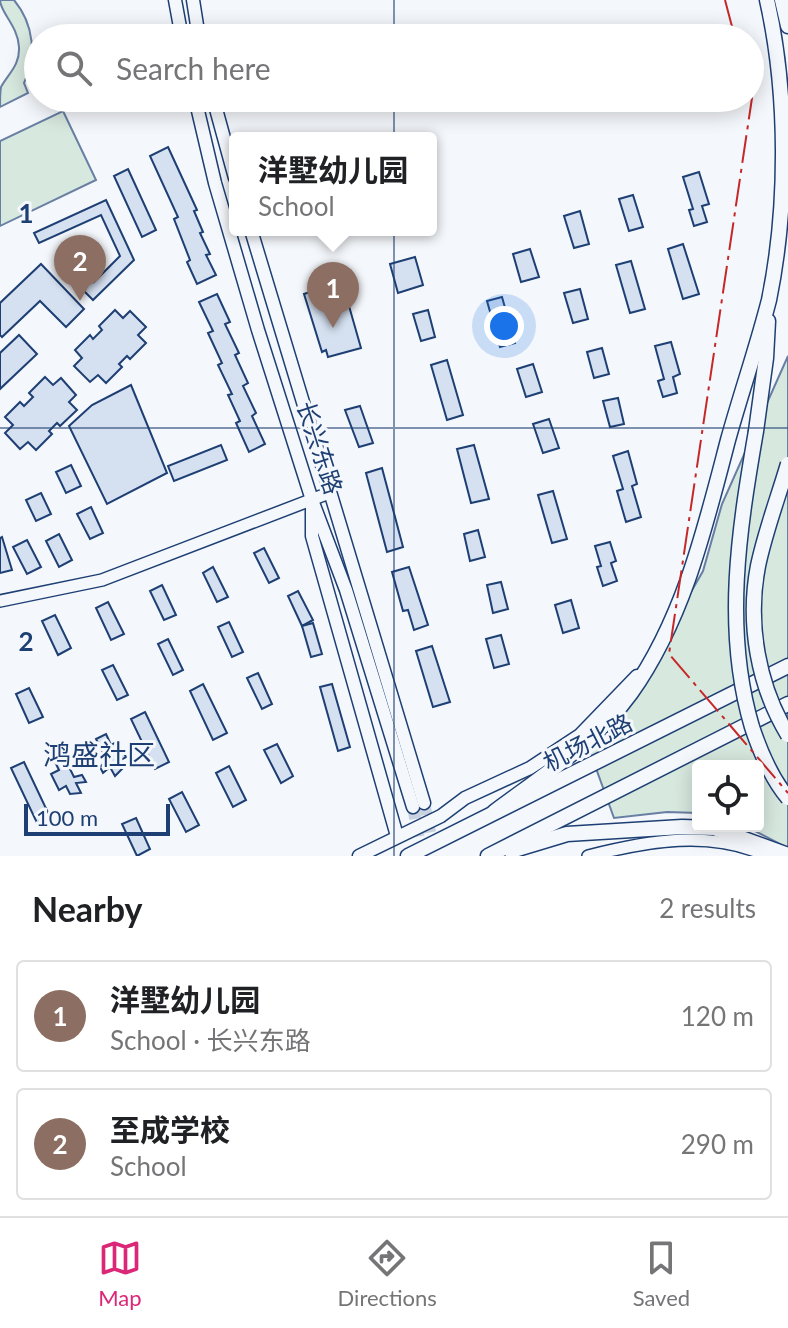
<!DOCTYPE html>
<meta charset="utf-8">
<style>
body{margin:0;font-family:Lato,"Noto Sans SC",sans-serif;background:#f6f6f6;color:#202124}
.controls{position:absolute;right:24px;bottom:24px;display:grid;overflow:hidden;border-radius:8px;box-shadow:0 4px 20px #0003}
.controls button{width:72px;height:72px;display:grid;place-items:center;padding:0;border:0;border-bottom:2px solid #e0e0e0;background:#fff;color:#202124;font:40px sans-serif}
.scale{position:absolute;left:24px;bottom:20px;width:146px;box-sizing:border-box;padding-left:8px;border:4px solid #1d3f73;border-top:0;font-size:22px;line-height:28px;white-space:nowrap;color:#1d3f73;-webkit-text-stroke:6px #f4f7fb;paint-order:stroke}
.you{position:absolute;left:504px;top:326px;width:28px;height:28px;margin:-20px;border:6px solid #fff;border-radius:50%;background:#1a73e8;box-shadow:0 0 0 12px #1a73e833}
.badge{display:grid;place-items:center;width:52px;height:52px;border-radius:50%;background:#db2777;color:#fff;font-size:26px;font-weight:700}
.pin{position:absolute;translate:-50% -66px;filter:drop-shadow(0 2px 4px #0008)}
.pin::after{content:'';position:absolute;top:42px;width:28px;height:24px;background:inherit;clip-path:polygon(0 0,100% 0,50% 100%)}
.popup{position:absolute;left:229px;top:132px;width:208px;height:104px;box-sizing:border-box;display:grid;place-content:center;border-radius:8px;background:#fff;filter:drop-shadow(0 2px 6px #0005);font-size:26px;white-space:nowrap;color:#757577}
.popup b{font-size:30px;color:#202124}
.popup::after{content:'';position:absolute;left:50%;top:100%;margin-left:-16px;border:16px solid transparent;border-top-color:#fff}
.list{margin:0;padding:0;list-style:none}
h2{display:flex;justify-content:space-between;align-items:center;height:104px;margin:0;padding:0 32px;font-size:34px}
h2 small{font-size:26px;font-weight:400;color:#757577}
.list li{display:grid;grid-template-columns:52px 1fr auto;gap:24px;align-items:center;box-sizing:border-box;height:112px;margin:0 16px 16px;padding:0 16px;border:2px solid #e0e0e0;border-radius:8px}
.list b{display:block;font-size:30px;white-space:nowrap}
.list p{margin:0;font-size:26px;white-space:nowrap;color:#757577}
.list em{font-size:26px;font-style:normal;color:#757577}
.icon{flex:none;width:44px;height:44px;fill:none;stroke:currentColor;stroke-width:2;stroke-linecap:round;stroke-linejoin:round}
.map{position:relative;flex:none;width:788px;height:856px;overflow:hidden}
.search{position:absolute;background:#fff;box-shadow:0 4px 20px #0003;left:24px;right:24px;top:24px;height:88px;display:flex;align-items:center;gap:20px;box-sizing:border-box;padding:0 28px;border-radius:44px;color:#757577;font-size:30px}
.sheet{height:360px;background:#fff}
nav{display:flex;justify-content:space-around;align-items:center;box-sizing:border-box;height:112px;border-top:2px solid #e0e0e0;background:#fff;font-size:22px;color:#757577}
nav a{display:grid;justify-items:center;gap:4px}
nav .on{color:#db2777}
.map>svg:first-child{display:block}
.green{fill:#d7e8df;stroke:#687fa3;stroke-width:2}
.building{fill:#d5e0f0;stroke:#1d3f73;stroke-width:2}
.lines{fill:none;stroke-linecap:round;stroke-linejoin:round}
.secondary-tunnel{stroke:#c9d2e0;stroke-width:12;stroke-dasharray:12 6;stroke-linecap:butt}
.tertiary-casing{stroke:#1d3f73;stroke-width:14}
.secondary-casing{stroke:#1d3f73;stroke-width:15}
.trunk-casing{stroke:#1d3f73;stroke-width:17}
.tertiary{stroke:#f4f7fb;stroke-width:11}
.secondary{stroke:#f4f7fb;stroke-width:12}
.trunk{stroke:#f4f7fb;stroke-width:14}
.trunk-bridge-casing{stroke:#1d3f73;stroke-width:17;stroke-linecap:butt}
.trunk-bridge{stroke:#f4f7fb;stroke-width:14}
.power{stroke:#c62828;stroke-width:2;stroke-dasharray:28 6 4 6;stroke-linecap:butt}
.grid{fill:none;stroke:#1d3f73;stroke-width:2;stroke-opacity:0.55}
.labels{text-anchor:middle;stroke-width:6;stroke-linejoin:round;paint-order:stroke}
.street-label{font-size:24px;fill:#1d3f73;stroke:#f4f7fb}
.quarter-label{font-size:28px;fill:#1d3f73;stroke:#f4f7fb}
.grid-label{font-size:26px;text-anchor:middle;font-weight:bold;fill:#1d3f73;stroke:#f4f7fb;stroke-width:6;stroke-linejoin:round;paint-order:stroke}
</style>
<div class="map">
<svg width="788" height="856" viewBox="0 0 788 856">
<rect width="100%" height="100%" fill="#f4f7fb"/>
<g class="green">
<path d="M 0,0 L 14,0 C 34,24 37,56 24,83 L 28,93 L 0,107 C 0,101 0,92 1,87 C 9,73 20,65 19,47 C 18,26 0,12 0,0 Z"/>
<path d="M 63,111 L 96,180 L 0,226 L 0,141 Z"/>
<path d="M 788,356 L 788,848 L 745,826 L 758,826 L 758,766 L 698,766 L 698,813 L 667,812 L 614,818 L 589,749 L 623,710 L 703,571 L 722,504 Z"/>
</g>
<g class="building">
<path d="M 168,147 L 197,210 L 194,211 L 203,232 L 200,233 L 210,254 L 206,255 L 216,275 L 197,284 L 187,262 L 190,260 L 174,219 L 178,217 L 150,156 Z"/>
<path d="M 128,169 L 156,230 L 142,237 L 114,176 Z"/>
<path d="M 699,172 L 709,204 L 702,206 L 707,222 L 694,226 L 689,210 L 693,209 L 683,177 Z"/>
<path d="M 633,195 L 643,227 L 629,231 L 619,199 Z"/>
<path d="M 106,200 L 134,260 L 93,300 L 75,282 L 85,272 L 94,282 L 120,256 L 101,215 L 39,243 L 34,233 Z"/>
<path d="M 580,211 L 589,244 L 574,248 L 564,216 Z"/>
<path d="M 683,244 L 699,294 L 683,299 L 668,249 Z"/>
<path d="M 530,249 L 539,277 L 521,282 L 513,254 Z"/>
<path d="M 415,257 L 423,285 L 398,293 L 390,264 Z"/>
<path d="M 631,261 L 645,309 L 630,313 L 616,265 Z"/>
<path d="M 41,264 L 84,309 L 66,327 L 40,301 L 2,337 L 0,335 L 0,303 Z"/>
<path d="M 341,278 L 361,348 L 328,357 L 326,350 L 322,352 L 304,294 L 323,288 L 321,284 Z"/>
<path d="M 580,289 L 588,319 L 573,323 L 564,293 Z"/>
<path d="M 217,294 L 230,322 L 225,324 L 239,353 L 235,355 L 248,383 L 243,386 L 256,413 L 252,416 L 265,444 L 249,452 L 236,423 L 240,421 L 228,395 L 232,394 L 218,365 L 222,363 L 208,333 L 213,331 L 199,302 Z"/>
<path d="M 502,297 L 515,343 L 500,347 L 487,301 Z"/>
<path d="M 115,310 L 123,318 L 130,311 L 146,327 L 138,335 L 146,343 L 130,359 L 127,356 L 119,364 L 122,367 L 106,383 L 98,375 L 90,382 L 74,366 L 82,358 L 75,350 L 90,335 L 93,339 L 102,330 L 99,326 Z"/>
<path d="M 428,310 L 435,337 L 421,341 L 413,314 Z"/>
<path d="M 19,335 L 37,354 L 0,389 L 0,353 Z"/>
<path d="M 671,342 L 680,374 L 673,377 L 677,393 L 663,397 L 658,381 L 664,379 L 655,346 Z"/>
<path d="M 602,348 L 609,374 L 594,378 L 587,352 Z"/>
<path d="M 447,360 L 463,415 L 447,420 L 431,365 Z"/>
<path d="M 533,364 L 542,392 L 526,397 L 517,369 Z"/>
<path d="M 45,377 L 53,385 L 61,378 L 76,395 L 69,402 L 77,410 L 60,426 L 57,423 L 49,431 L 52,434 L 36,450 L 28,442 L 20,449 L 5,433 L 13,425 L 5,417 L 20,402 L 24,406 L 33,397 L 29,393 Z"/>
<path d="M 131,385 L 167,473 L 107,504 L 69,426 L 92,405 Z"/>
<path d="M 618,398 L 624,424 L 610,427 L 603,401 Z"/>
<path d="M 360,406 L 373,443 L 359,447 L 345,410 Z"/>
<path d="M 549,419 L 559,448 L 543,453 L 533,424 Z"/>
<path d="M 221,445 L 227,460 L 174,481 L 168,466 Z"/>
<path d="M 474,445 L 489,499 L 471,503 L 457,449 Z"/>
<path d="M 628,451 L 637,484 L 632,486 L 641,517 L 626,522 L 617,491 L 623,489 L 613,456 Z"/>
<path d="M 71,465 L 81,486 L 66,493 L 56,472 Z"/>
<path d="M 382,468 L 403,547 L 387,552 L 366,473 Z"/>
<path d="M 553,491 L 567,539 L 552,543 L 538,495 Z"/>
<path d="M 41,493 L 51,514 L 36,521 L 26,500 Z"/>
<path d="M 91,507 L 103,533 L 90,539 L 77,514 Z"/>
<path d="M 478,530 L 485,557 L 470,561 L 464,534 Z"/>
<path d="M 59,534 L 72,560 L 59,567 L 46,541 Z"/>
<path d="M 2,537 L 12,570 L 0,573 L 0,538 Z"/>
<path d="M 27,540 L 41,567 L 27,574 L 13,547 Z"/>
<path d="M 610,542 L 616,561 L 611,563 L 617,581 L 603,586 L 597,567 L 601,566 L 595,546 Z"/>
<path d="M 264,548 L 279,578 L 269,583 L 254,553 Z"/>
<path d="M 213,567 L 228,597 L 217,602 L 203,573 Z"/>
<path d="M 409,567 L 428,625 L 414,630 L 408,610 L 403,611 L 392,572 Z"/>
<path d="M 501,582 L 508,609 L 493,613 L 487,585 Z"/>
<path d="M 162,585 L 176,615 L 164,620 L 150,591 Z"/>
<path d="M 298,591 L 313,620 L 302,626 L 288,596 Z"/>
<path d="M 571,600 L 579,628 L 563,633 L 555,605 Z"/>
<path d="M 108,602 L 124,634 L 111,640 L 96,608 Z"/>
<path d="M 55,615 L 71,648 L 58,655 L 42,621 Z"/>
<path d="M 229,622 L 243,652 L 232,657 L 218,627 Z"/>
<path d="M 313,623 L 322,654 L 311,657 L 302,626 Z"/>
<path d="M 501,635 L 509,664 L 494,668 L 486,639 Z"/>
<path d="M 168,639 L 183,670 L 173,675 L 158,644 Z"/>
<path d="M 432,646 L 450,702 L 433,707 L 416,651 Z"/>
<path d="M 113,665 L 128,695 L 117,700 L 102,670 Z"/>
<path d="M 258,673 L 272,704 L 262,709 L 247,678 Z"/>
<path d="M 203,684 L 227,733 L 213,740 L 190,691 Z"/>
<path d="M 332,684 L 350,747 L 338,751 L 320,687 Z"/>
<path d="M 29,688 L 43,717 L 29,723 L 16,694 Z"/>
<path d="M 145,712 L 169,762 L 155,769 L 131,719 Z"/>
<path d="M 106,734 L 111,745 L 118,741 L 126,757 L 119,761 L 122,769 L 115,776 L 110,767 L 103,773 L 100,767 L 107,760 L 96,739 Z"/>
<path d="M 277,744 L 293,776 L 281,783 L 264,750 Z"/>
<path d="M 63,755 L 74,777 L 82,775 L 86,782 L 76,783 L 81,793 L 70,794 L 66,786 L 59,790 L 51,774 L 59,770 L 54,760 Z"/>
<path d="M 24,762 L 51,819 L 38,825 L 11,768 Z"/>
<path d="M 229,766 L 246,800 L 233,807 L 216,773 Z"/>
<path d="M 182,792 L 199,825 L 186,832 L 169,799 Z"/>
<path d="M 136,818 L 150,849 L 137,856 L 122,824 Z"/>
</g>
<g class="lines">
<g class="secondary-tunnel">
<path d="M 424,803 L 435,856"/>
<path d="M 413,807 L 422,855"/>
</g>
<g class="tertiary-casing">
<g id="tertiary">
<path d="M 0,601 L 102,580 L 329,493"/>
<path d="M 588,856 C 647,841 711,829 767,856"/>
</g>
</g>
<g class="secondary-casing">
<g id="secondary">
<path d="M 175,0 L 182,38"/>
<path d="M 193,0 L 199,38"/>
<path d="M 195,98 L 215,183 L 258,330 L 312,500 L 346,590 L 413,807"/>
<path d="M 213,98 L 235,178"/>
<path d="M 251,230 L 424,803"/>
<path d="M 312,507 L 312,536 L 397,836"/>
<path d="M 359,856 L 441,816 L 465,798 L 530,768 L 580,735 L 637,676"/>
</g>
</g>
<g class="trunk-casing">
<g id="trunk">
<path d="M 782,0 L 788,26"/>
<path d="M 756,431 L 766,358 L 768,321"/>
<path d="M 494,812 C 542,776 595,743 631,693 C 684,618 705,528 728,440 C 741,393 757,347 769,300 C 788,207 788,93 767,0"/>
<path d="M 511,851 L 567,834 L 682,827 L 714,828 L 788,855"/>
<path d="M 408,856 L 788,666"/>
<path d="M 488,856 L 788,704"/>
</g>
</g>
<use href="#tertiary" class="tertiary"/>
<use href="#secondary" class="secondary"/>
<use href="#trunk" class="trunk"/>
<g class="trunk-bridge-casing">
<g id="trunk-bridge">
<path d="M 756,431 C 739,530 723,629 752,727 C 760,751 771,778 788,798"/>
<path d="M 788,464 C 778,498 765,532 758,566 C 747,623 758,686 788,735"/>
</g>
</g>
<use href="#trunk-bridge" class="trunk-bridge"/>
<g class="power">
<path d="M 725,0 L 735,38"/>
<path d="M 750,92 L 752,98 L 669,654 L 788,793"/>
</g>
</g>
<path class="grid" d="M 394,0 L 394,38M 394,98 L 394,856M 0,428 L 788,428"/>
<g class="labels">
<g class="street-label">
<text transform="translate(319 448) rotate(72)" y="8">长兴东路</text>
<text transform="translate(588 743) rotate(-27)" y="8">机场北路</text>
</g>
<g class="quarter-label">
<text x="99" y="765">鸿盛社区</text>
</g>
</g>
<g class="grid-label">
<text x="26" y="223">1</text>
<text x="26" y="651">2</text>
</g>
</svg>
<div class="controls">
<button><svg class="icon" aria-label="locate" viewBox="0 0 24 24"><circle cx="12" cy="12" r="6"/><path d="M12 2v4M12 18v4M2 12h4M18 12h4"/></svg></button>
</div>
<div class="scale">100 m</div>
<div class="you"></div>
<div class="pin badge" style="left:333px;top:328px;background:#8d6e63">1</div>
<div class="popup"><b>洋墅幼儿园</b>School</div>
<div class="pin badge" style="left:80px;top:301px;background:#8d6e63">2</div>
<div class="search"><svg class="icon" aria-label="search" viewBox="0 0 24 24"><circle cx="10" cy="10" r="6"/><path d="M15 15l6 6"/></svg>Search here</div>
</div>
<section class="sheet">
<h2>Nearby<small>2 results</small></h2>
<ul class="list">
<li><span class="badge" style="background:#8d6e63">1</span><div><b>洋墅幼儿园</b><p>School · 长兴东路</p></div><em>120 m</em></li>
<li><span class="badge" style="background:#8d6e63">2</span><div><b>至成学校</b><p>School</p></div><em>290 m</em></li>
</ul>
</section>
<nav>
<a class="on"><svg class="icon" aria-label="map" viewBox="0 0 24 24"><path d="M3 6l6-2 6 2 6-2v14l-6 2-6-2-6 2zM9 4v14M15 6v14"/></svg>Map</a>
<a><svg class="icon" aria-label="directions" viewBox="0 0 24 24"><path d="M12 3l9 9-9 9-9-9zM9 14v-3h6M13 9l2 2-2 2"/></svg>Directions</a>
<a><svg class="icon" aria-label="saved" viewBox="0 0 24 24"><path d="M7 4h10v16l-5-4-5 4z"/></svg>Saved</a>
</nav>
